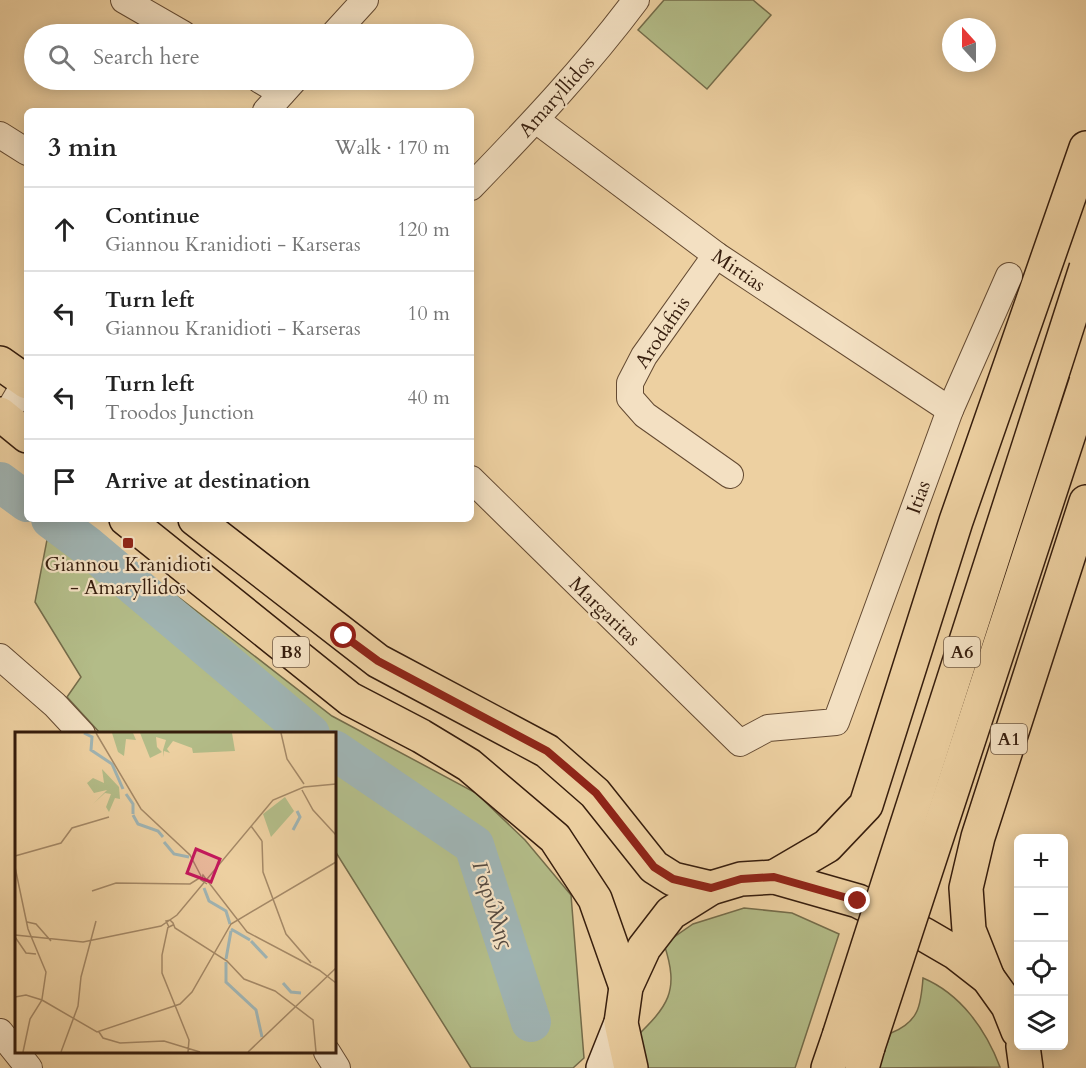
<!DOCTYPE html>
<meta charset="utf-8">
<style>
body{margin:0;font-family:Cardo,serif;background:#f6f6f6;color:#222}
.controls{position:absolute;right:18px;bottom:18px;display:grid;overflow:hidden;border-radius:9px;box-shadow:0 3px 15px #0003}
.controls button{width:54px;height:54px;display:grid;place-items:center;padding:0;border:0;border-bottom:2px solid #e0e0e0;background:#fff;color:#222;font:30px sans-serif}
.compass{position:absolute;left:942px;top:18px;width:54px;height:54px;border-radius:50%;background:#fff;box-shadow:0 3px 15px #0003;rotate:339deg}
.stop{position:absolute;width:18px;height:18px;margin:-14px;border:4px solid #8f2418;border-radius:50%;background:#fff}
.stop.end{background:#8f2418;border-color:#fff;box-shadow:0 2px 6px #0008}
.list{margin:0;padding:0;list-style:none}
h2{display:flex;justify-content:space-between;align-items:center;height:78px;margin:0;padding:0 24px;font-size:26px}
h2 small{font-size:20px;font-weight:400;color:#767676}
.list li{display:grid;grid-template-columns:39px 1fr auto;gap:18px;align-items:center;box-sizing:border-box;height:84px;padding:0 24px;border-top:2px solid #e0e0e0}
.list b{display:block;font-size:22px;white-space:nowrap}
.list p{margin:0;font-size:20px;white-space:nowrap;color:#767676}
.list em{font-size:20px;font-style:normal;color:#767676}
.icon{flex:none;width:33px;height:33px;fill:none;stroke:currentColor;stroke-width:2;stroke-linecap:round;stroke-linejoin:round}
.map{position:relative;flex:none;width:1086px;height:1068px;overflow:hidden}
.search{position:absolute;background:#fff;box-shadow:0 3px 15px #0003;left:24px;top:24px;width:450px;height:66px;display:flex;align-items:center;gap:15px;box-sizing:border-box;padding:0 21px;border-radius:33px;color:#767676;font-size:22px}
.panel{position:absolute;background:#fff;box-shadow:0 3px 15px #0003;left:24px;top:108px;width:450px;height:414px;border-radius:9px}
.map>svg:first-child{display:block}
.green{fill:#b3bc88;stroke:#746c4a;stroke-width:1.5}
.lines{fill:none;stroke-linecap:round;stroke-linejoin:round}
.river{stroke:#9fb3b2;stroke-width:40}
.minor-casing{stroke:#644a32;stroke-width:28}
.secondary-casing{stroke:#361d0d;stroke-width:36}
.primary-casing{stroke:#361d0d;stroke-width:36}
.trunk-casing{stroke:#361d0d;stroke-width:36}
.motorway-casing{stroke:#361d0d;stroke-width:36}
.minor{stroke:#f3e0c2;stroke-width:26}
.secondary{stroke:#f3e0c2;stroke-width:33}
.primary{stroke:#edd0a1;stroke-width:33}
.trunk{stroke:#edd0a1;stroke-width:33}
.motorway{stroke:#edd0a1;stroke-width:33}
.motorway-bridge-casing{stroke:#361d0d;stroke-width:36;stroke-linecap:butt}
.motorway-bridge{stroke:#edd0a1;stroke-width:33}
.route{stroke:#8f2418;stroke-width:8}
.poi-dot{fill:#8f2418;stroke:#f3e0c2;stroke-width:2}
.labels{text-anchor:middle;stroke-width:4.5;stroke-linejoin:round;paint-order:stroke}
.shield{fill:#f3e0c2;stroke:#6f5843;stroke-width:1.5}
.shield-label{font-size:18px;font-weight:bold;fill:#361d0d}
.street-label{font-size:20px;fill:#361d0d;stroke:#f3e0c2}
.poi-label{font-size:20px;fill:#361d0d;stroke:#f3e0c2}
.water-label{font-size:21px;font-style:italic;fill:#564a3f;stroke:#f3e0c2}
.inset-river{fill:none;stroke:#9fb3b2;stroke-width:3}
.inset-road{fill:none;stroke:#a48866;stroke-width:1.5}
.view{fill:#c2185b;fill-opacity:0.15;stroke:#c2185b;stroke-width:3}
.inset-edge{fill:none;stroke:#361d0d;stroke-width:3}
</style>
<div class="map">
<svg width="1086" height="1068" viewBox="0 0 1086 1068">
<rect width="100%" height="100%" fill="#edd0a1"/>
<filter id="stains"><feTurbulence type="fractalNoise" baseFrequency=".00333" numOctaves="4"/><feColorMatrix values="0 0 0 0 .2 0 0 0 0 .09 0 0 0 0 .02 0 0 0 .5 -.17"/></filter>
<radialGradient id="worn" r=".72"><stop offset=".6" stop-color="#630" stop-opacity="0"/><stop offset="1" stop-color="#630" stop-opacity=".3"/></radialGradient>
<g class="green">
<path d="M 664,0 L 753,0 L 771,15 L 707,89 L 638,30 Z"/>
<path d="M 51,519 L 65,519 L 181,599 L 332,716 L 476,793 L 525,840 L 571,895 L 584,1058 L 573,1068 L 471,1068 L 335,851 L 334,734 L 100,733 L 67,697 L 81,677 L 35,602 Z"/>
<path d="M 744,908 L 792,913 L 839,934 L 795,1068 L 642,1068 L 634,1039 C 668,1006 680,992 664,944 L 693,924 Z"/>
<path d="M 923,978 C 961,994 986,1030 1000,1067 L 878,1068 L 891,1033 C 919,1022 921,1005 923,978 Z"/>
</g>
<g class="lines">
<g class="river">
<path d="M 0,482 L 27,502"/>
<path d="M 51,519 L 86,545 L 310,734"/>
<path d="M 334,750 L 474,845 L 531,1022"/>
</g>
<g class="minor-casing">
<g id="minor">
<path d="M 124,0 L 183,34"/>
<path d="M 334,34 L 365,0"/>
<path d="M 260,80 L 282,93"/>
<path d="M 266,111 L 294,80"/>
<path d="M 536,120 L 716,255 L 950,410"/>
<path d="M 0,135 L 27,152"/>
<path d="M 471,187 C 529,127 586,67 636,0"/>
<path d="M 716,255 L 644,356 L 630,383 L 630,398 L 645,415 L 730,475"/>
<path d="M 5,417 L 27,380"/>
<path d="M 471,479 L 740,743 L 768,728 L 836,722 L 950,410 L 1009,276"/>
<path d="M 0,657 L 55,705 L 82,734"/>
<path d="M 0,1032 L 29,1068"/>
<path d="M 327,1052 L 337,1068"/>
</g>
</g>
<g class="secondary-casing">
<path id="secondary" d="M 603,1068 L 621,1023"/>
</g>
<g class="primary-casing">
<g id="primary">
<path d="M 0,363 L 27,382"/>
<path d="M 0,414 L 27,436"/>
<path d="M 126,519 L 350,699 L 421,736 L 469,765 L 555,838 L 595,899 L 626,987"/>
<path d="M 195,519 L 378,661 L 547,751 L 595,793 L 654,867 L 673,879 L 711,888"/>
<path d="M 1023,1046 L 1026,1068"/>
<path d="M 631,1068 L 621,1023 L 626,987 L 644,948 L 671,913 L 711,888 L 741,879 L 774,877 L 858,901 L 925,935 L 956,953 L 988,978 L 1008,1006 L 1018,1031"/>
</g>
</g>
<g class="trunk-casing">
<g id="trunk">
<path d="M 774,877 L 827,846 L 866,805 L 956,521 L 1086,148"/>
<path d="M 988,978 L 969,930 L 966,888 L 978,837 L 1086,502"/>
</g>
</g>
<g class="motorway-casing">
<g id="motorway">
<path d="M 828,1068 L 839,1036"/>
<path d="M 862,1068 L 868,1047"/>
</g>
</g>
<use href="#minor" class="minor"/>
<use href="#secondary" class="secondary"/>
<use href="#primary" class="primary"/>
<use href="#trunk" class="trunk"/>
<use href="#motorway" class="motorway"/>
<g class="motorway-bridge-casing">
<g id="motorway-bridge">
<path d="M 839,1036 L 1086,268"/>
<path d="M 868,1047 L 1086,382"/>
</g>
</g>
<use href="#motorway-bridge" class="motorway-bridge"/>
</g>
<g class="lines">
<path class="route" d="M 344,636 L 378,661 L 547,751 L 596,793 L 654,867 L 673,879 L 711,888 L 741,879 L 774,877 L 858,901"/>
</g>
<rect class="poi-dot" x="122" y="537" width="12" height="12" rx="3"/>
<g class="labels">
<g class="shield">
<rect x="273" y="637" width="36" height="30" rx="4.5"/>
<rect x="944" y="637" width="36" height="30" rx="4.5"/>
<rect x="991" y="724" width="36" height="30" rx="4.5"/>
</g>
<g class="shield-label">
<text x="291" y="658">B8</text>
<text x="962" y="658">A6</text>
<text x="1009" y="745">A1</text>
</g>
<g class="street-label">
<text transform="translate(556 96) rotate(-48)" y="7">Amaryllidos</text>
<text transform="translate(739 270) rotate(34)" y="7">Mirtias</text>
<text transform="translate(662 332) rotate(-56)" y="7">Arodafnis</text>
<text transform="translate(918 497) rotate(-70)" y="7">Itias</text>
<text transform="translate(605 611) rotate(44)" y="7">Margaritas</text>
</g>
<g class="poi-label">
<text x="128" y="571">Giannou Kranidioti<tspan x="128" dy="23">- Amaryllidos</tspan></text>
</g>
<g class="water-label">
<text transform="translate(493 905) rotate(72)" y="7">Γαρύλλης</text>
</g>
</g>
<g transform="translate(15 732)">
<rect width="321" height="321" fill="#edd0a1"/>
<path d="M 97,1 L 118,1 L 121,8 L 111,7 L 109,24 L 103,20 ZM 125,1 L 217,1 L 220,19 L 178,21 L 177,16 L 158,9 L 152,17 L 155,21 L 149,19 L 149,25 L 148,18 L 151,8 L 141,5 L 142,15 L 147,20 L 135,26 ZM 87,37 L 104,55 L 105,67 L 100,66 L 94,80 L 91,75 L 96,62 L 90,61 L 78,72 L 92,58 L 79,61 L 72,51 L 78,46 L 89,51 ZM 270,65 L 279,79 L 256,105 L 248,82 Z" fill="#b3bc88"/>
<path class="inset-river" d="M 69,1 L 77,5 L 76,18 L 97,32 L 108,57M 111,62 L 118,72 L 118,82M 118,83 L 123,92 L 143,99 L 148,105M 278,98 L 285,85 L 282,79M 149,110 L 159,122 L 174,125M 189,156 L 194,169 L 211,179 L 215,192M 216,197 L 235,208M 236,209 L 252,226M 211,227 L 216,199M 211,230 L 211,250 L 241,278 L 247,305M 268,251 L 276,260 L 286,261"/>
<path class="inset-road" d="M 81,1 L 126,77 L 175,123 L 186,144M 266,1 L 272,27 L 289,52M 287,58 L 298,78 L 321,103M 236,94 L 247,109M 247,109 L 248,140 L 271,202 L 296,231M 0,124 L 46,111 L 57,96 L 94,85M 0,135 L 13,197 L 31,240 L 27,267M 192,152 L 186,148 L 188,143 L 232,200 L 304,238 L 321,251M 77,159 L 101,151 L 175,152 L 186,145M 12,190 L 21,192 L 36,209M 158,193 L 154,195 L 151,189 L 155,188 L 158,191 L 160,196 L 212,229 L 229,247 L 260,259 L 298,288 L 301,320M 153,195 L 147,223 L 147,241 L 174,308 L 173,320M 0,203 L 68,210 L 146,194 L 162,183 L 258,68 L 289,55 L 321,52M 0,205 L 11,221 L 21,222M 0,265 L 11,263 L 27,268 L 15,287 L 8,320M 27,268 L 82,300 L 165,272 L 177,260 L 216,192 L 321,130M 84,300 L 88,306 L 105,311 L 149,309 L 185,320M 46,320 L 63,274 L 66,245 L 81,189M 233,320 L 321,236"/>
<path class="view" d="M 181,117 L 205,127 L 196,150 L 172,141 Z"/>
<rect width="321" height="321" class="inset-edge"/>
</g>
<rect width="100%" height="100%" filter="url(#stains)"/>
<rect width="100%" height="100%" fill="url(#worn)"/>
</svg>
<div class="controls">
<button>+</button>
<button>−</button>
<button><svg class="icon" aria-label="locate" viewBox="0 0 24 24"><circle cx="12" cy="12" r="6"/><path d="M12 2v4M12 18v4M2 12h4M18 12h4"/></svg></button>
<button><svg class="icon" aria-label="layers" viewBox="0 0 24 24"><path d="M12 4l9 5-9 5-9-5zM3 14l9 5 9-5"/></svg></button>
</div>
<svg class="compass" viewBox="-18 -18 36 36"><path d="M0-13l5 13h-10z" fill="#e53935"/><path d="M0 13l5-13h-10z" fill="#767676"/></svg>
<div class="stop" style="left:344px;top:636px"></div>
<div class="stop end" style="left:858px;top:901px"></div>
<div class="search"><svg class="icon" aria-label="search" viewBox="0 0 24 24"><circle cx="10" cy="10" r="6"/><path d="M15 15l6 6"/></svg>Search here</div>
<section class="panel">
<h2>3 min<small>Walk · 170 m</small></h2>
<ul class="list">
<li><svg class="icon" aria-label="ahead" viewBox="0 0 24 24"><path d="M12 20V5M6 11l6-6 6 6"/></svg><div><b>Continue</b><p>Giannou Kranidioti - Karseras</p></div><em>120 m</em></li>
<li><svg class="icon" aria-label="left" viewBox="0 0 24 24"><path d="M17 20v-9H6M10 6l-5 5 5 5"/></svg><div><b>Turn left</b><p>Giannou Kranidioti - Karseras</p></div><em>10 m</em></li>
<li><svg class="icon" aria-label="left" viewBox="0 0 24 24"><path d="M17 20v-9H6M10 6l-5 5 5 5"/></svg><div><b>Turn left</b><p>Troodos Junction</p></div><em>40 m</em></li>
<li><svg class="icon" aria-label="arrive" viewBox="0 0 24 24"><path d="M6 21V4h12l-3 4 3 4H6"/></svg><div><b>Arrive at destination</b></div></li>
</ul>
</section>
</div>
